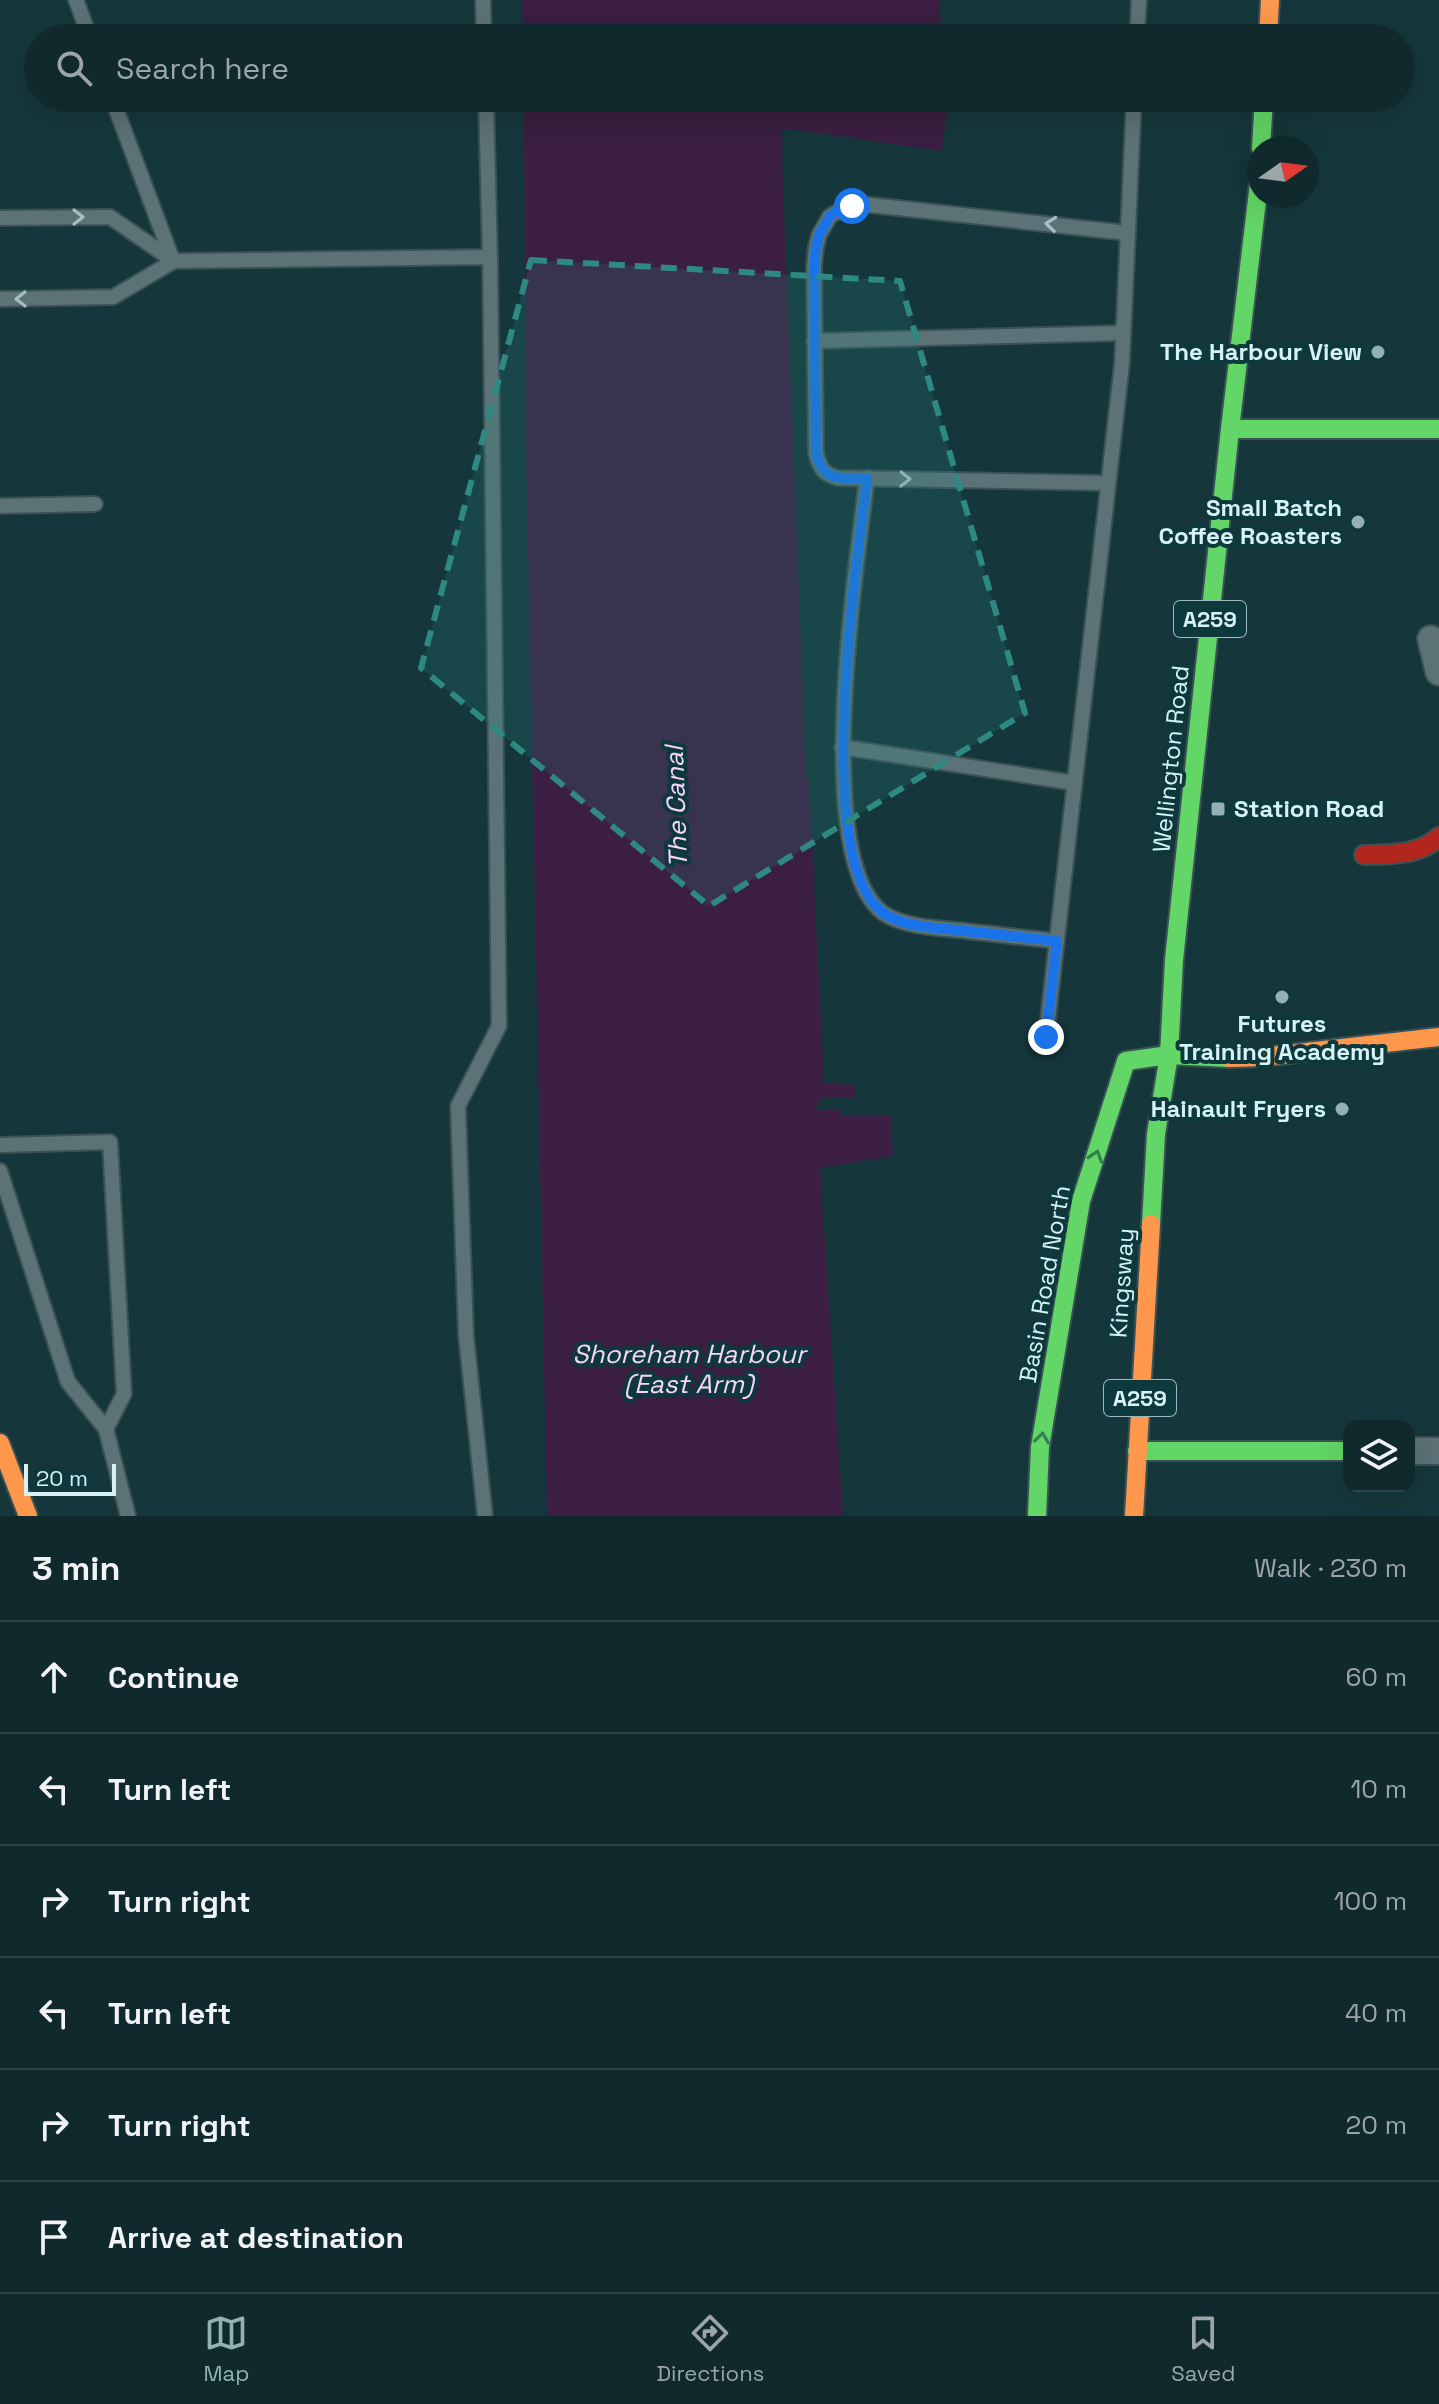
<!DOCTYPE html>
<meta charset="utf-8">
<style>
body{margin:0;font-family:"Space Grotesk",sans-serif;background:#1e3538;color:#f1f3f6}
.controls{position:absolute;right:24px;bottom:24px;display:grid;overflow:hidden;border-radius:16px;box-shadow:0 8px 32px #0002}
.controls button{width:72px;height:72px;display:grid;place-items:center;padding:0;border:0;border-bottom:2px solid #304548;background:#10292c;color:#f1f3f6;font:40px sans-serif}
.compass{position:absolute;left:1247px;top:136px;width:72px;height:72px;border-radius:50%;background:#10292c;box-shadow:0 8px 32px #0002;rotate:76deg}
.scale{position:absolute;left:24px;bottom:20px;width:92px;box-sizing:border-box;padding-left:8px;border:4px solid #d7f2f5;border-top:0;font-size:22px;line-height:28px;white-space:nowrap;color:#d7f2f5;-webkit-text-stroke:6px #0d383c;paint-order:stroke}
.stop{position:absolute;width:24px;height:24px;margin:-18px;border:6px solid #1a73e8;border-radius:50%;background:#fff}
.stop.end{background:#1a73e8;border-color:#fff;box-shadow:0 2px 8px #0008}
.list{margin:0;padding:0;list-style:none}
h2{display:flex;justify-content:space-between;align-items:center;height:104px;margin:0;padding:0 32px;font-size:34px}
h2 small{font-size:26px;font-weight:400;color:#9ca6a9}
.list li{display:grid;grid-template-columns:52px 1fr auto;gap:24px;align-items:center;box-sizing:border-box;height:112px;padding:0 32px;border-top:2px solid #304548}
.list b{display:block;font-size:30px;white-space:nowrap}
.list em{font-size:26px;font-style:normal;color:#9ca6a9}
.icon{flex:none;width:44px;height:44px;fill:none;stroke:currentColor;stroke-width:2;stroke-linecap:round;stroke-linejoin:round}
.map{position:relative;flex:none;width:1439px;height:1516px;overflow:hidden}
.search{position:absolute;background:#10292c;box-shadow:0 8px 32px #0002;left:24px;right:24px;top:24px;height:88px;display:flex;align-items:center;gap:20px;box-sizing:border-box;padding:0 28px;border-radius:44px;color:#9ca6a9;font-size:30px}
.sheet{height:776px;background:#10292c}
nav{display:flex;justify-content:space-around;align-items:center;box-sizing:border-box;height:112px;border-top:2px solid #304548;background:#10292c;font-size:22px;color:#9ca6a9}
nav a{display:grid;justify-items:center;gap:4px}
nav .on{color:#93b1b4}
.map>svg:first-child{display:block}
.water{fill:#3b1e41}
.lines{fill:none;stroke-linecap:round;stroke-linejoin:round}
.lane-casing{stroke:#3b5254;stroke-width:18}
.street-casing{stroke:#3b5254;stroke-width:30}
.fast-casing{stroke:#3b5254;stroke-width:22}
.slow-casing{stroke:#3b5254;stroke-width:22}
.jam-casing{stroke:#3b5254;stroke-width:22}
.lane{stroke:#5b7276;stroke-width:14}
.street{stroke:#5b7276;stroke-width:26}
.fast{stroke:#63d668;stroke-width:18}
.slow{stroke:#ff974d;stroke-width:18}
.jam{stroke:#b3261e;stroke-width:18}
.oneway{stroke:#a5bfc2}
.oneway2{stroke:#347f50}
.route{stroke:#1a73e8;stroke-width:10}
.marked{fill:#2d8982;fill-opacity:0.2;stroke:#2d8982;stroke-width:6;stroke-dasharray:16 10;stroke-linejoin:round}
.poi-dot{fill:#93b1b4;stroke:#0d383c;stroke-width:3}
.labels{text-anchor:middle;stroke-width:8;stroke-linejoin:round;paint-order:stroke}
.shield{fill:#0d383c;stroke:#9ababe;stroke-width:2}
.shield-label{font-size:22px;font-weight:bold;fill:#d7f2f5}
.poi-label{font-size:24px;font-weight:bold;fill:#d7f2f5;stroke:#0d383c;text-anchor:end}
.street-label{font-size:24px;fill:#d7f2f5;stroke:#0d383c}
.water-label{font-size:26px;font-style:italic;fill:#f8d3fa;stroke:#0d383c}
</style>
<div class="map">
<svg width="1439" height="1516" viewBox="0 0 1439 1516">
<rect width="100%" height="100%" fill="#15373b"/>
<g class="water">
<path d="M 522,0 L 939,0 L 942,38 L 523,38 Z"/>
<path d="M 524,98 L 945,98 L 945,105 L 948,106 L 942,151 L 789,129 L 783,129 L 781,132 L 806,775 L 809,782 L 824,1083 L 856,1085 L 855,1098 L 822,1097 L 815,1109 L 841,1109 L 842,1116 L 891,1115 L 893,1156 L 820,1168 L 843,1516 L 547,1516 L 526,447 Z"/>
</g>
<g class="lines">
<g class="lane-casing">
<g id="lane">
<path d="M 76,0 L 90,38"/>
<path d="M 483,0 L 484,38"/>
<path d="M 1137,38 L 1139,0"/>
<path d="M 112,98 L 173,261"/>
<path d="M 486,98 L 490,257"/>
<path d="M 0,218 L 110,217 L 174,261"/>
<path d="M 0,299 L 113,297 L 174,261 L 490,257 L 499,1026 L 458,1106 L 466,1335 L 485,1516"/>
<path d="M 814,341 L 1123,333"/>
<path d="M 867,478 C 858,558 808,873 888,916 C 911,928 941,928 966,931 C 996,934 1027,938 1057,941"/>
<path d="M 1108,483 L 838,478 C 823,474 820,468 816,453 L 814,266 L 816,247 L 819,235 L 830,216 L 844,208 L 861,204 L 1128,233"/>
<path d="M 0,506 L 95,504"/>
<path d="M 842,747 L 1075,783"/>
<path d="M 1046,1037 L 1122,363 L 1134,98"/>
<path d="M 0,1145 L 110,1142 L 124,1394 L 106,1429"/>
<path d="M 0,1171 L 68,1382 L 106,1429 L 128,1516"/>
</g>
</g>
<g class="street-casing">
<g id="street">
<path d="M 1431,639 L 1439,672"/>
<path d="M 1409,1451 L 1439,1451"/>
</g>
</g>
<g class="fast-casing">
<g id="fast">
<path d="M 1261,148 L 1264,98"/>
<path d="M 1230,429 L 1439,429"/>
<path d="M 1151,1224 L 1156,1134 L 1169,1055 L 1174,960 L 1230,429 L 1259,183"/>
<path d="M 1137,1451 L 1349,1451"/>
<path d="M 1037,1516 L 1040,1447 L 1081,1201 L 1126,1061 L 1169,1055 L 1229,1058"/>
</g>
</g>
<g class="slow-casing">
<g id="slow">
<path d="M 1268,38 L 1270,0"/>
<path d="M 1229,1058 L 1262,1057 L 1439,1037"/>
<path d="M 0,1443 L 28,1516"/>
<path d="M 1134,1516 L 1151,1224"/>
</g>
</g>
<g class="jam-casing">
<path id="jam" d="M 1364,855 C 1391,854 1418,856 1439,837"/>
</g>
<use href="#lane" class="lane"/>
<use href="#street" class="street"/>
<use href="#fast" class="fast"/>
<use href="#slow" class="slow"/>
<use href="#jam" class="jam"/>
</g>
<defs><path id="oneway-chevron" d="M-2-3.5L2.5 0L-2 3.5" fill="none" stroke-width="1.6" stroke-linecap="round" stroke-linejoin="round" transform="scale(2)"/></defs>
<g class="oneway">
<use href="#oneway-chevron" transform="translate(78 217)"/>
<use href="#oneway-chevron" transform="translate(1051 224) rotate(-174)"/>
<use href="#oneway-chevron" transform="translate(21 299) rotate(179)"/>
<use href="#oneway-chevron" transform="translate(905 479) rotate(1)"/>
</g>
<g class="oneway2">
<use href="#oneway-chevron" transform="translate(1096 1156) rotate(-72)"/>
<use href="#oneway-chevron" transform="translate(1042 1438) rotate(-82)"/>
</g>
<g class="lines">
<path class="route" d="M 852,206 L 836,211 L 830,216 L 819,235 L 816,247 L 814,266 L 816,453 C 823,483 842,478 867,478 C 858,559 808,872 888,916 C 911,928 941,928 966,931 C 996,934 1027,938 1057,941 L 1046,1037"/>
</g>
<path class="marked" d="M 531,260 L 900,281 L 1025,713 L 709,906 L 421,668 Z"/>
<g class="poi-dot">
<circle cx="1378" cy="352" r="8"/>
<circle cx="1358" cy="522" r="8"/>
<rect x="1210" y="801" width="16" height="16" rx="4"/>
<circle cx="1282" cy="997" r="8"/>
<circle cx="1342" cy="1109" r="8"/>
</g>
<g class="labels">
<g class="shield">
<rect x="1174" y="601" width="72" height="36" rx="6"/>
<rect x="1104" y="1380" width="72" height="36" rx="6"/>
</g>
<g class="shield-label">
<text x="1210" y="627">A259</text>
<text x="1140" y="1406">A259</text>
</g>
<g class="poi-label">
<text x="1362" y="360">The Harbour View</text>
<text x="1342" y="516">Small Batch<tspan x="1342" dy="28">Coffee Roasters</tspan></text>
<text x="1234" y="817" text-anchor="start">Station Road</text>
<text x="1282" y="1032" text-anchor="middle">Futures<tspan x="1282" dy="28">Training Academy</tspan></text>
<text x="1326" y="1117">Hainault Fryers</text>
</g>
<g class="street-label">
<text transform="translate(1171 759) rotate(-84)" y="8">Wellington Road</text>
<text transform="translate(1122 1283) rotate(-86)" y="8">Kingsway</text>
<text transform="translate(1045 1284) rotate(-80)" y="8">Basin Road North</text>
</g>
<g class="water-label">
<text transform="translate(676 807) rotate(-92)" y="9">The Canal</text>
<text x="689" y="1363">Shoreham Harbour<tspan x="689" dy="30">(East Arm)</tspan></text>
</g>
</g>
</svg>
<div class="controls">
<button><svg class="icon" aria-label="layers" viewBox="0 0 24 24"><path d="M12 4l9 5-9 5-9-5zM3 14l9 5 9-5"/></svg></button>
</div>
<svg class="compass" viewBox="-18 -18 36 36"><path d="M0-13l5 13h-10z" fill="#e53935"/><path d="M0 13l5-13h-10z" fill="#9ca6a9"/></svg>
<div class="scale">20 m</div>
<div class="stop" style="left:852px;top:206px"></div>
<div class="stop end" style="left:1046px;top:1037px"></div>
<div class="search"><svg class="icon" aria-label="search" viewBox="0 0 24 24"><circle cx="10" cy="10" r="6"/><path d="M15 15l6 6"/></svg>Search here</div>
</div>
<section class="sheet">
<h2>3 min<small>Walk · 230 m</small></h2>
<ul class="list">
<li><svg class="icon" aria-label="ahead" viewBox="0 0 24 24"><path d="M12 20V5M6 11l6-6 6 6"/></svg><div><b>Continue</b></div><em>60 m</em></li>
<li><svg class="icon" aria-label="left" viewBox="0 0 24 24"><path d="M17 20v-9H6M10 6l-5 5 5 5"/></svg><div><b>Turn left</b></div><em>10 m</em></li>
<li><svg class="icon" aria-label="right" viewBox="0 0 24 24"><path d="M7 20v-9h11M14 6l5 5-5 5"/></svg><div><b>Turn right</b></div><em>100 m</em></li>
<li><svg class="icon" aria-label="left" viewBox="0 0 24 24"><path d="M17 20v-9H6M10 6l-5 5 5 5"/></svg><div><b>Turn left</b></div><em>40 m</em></li>
<li><svg class="icon" aria-label="right" viewBox="0 0 24 24"><path d="M7 20v-9h11M14 6l5 5-5 5"/></svg><div><b>Turn right</b></div><em>20 m</em></li>
<li><svg class="icon" aria-label="arrive" viewBox="0 0 24 24"><path d="M6 21V4h12l-3 4 3 4H6"/></svg><div><b>Arrive at destination</b></div></li>
</ul>
</section>
<nav>
<a class="on"><svg class="icon" aria-label="map" viewBox="0 0 24 24"><path d="M3 6l6-2 6 2 6-2v14l-6 2-6-2-6 2zM9 4v14M15 6v14"/></svg>Map</a>
<a><svg class="icon" aria-label="directions" viewBox="0 0 24 24"><path d="M12 3l9 9-9 9-9-9zM9 14v-3h6M13 9l2 2-2 2"/></svg>Directions</a>
<a><svg class="icon" aria-label="saved" viewBox="0 0 24 24"><path d="M7 4h10v16l-5-4-5 4z"/></svg>Saved</a>
</nav>
